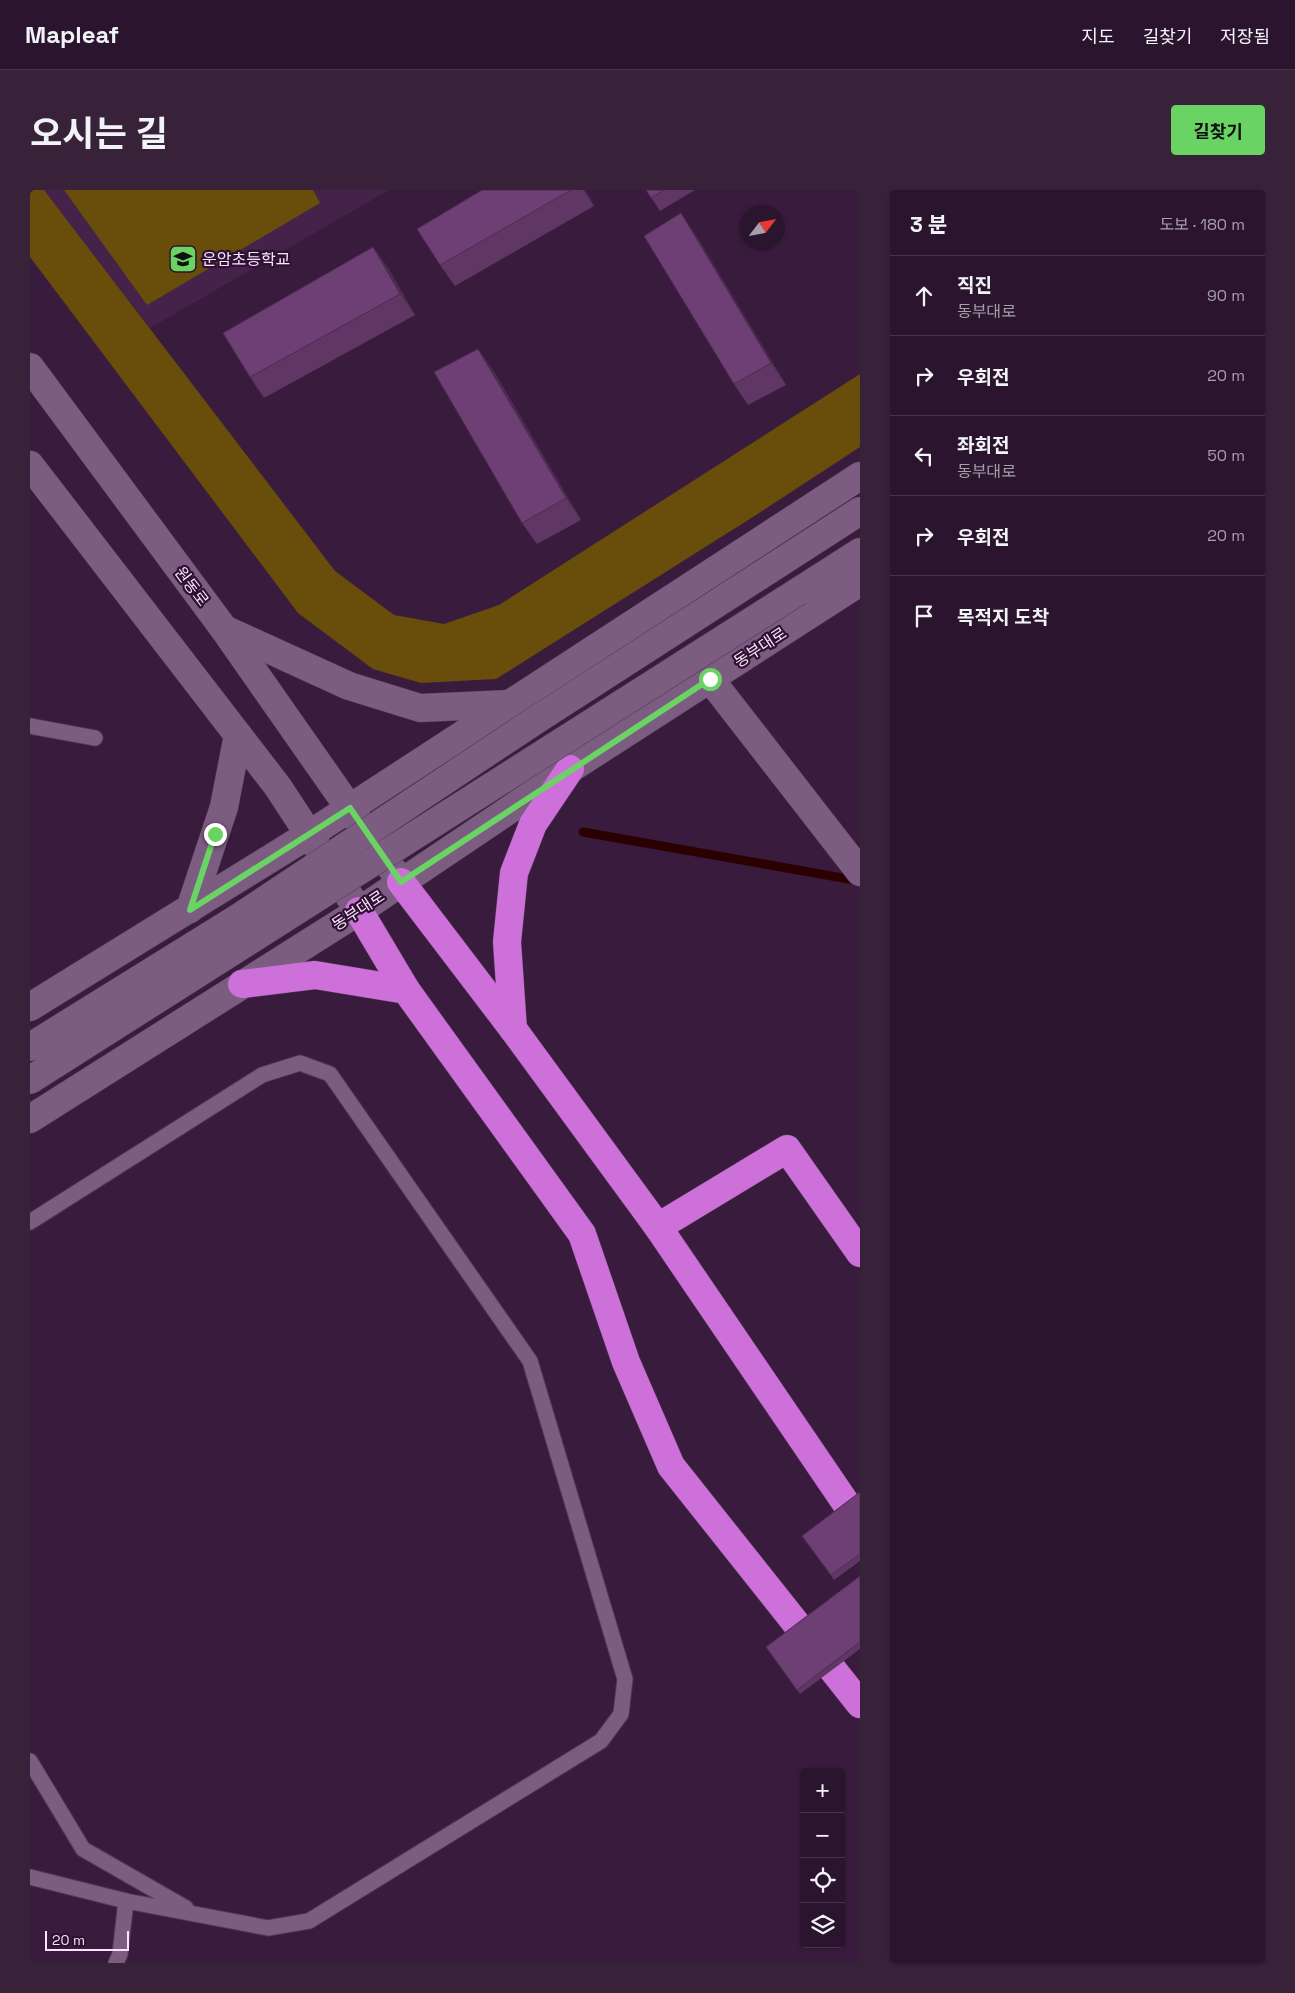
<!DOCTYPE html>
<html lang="ko">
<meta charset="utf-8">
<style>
body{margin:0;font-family:"Space Grotesk","Noto Sans KR",sans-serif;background:#37223a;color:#f1f3f6}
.controls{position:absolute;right:15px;bottom:15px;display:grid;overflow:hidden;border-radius:5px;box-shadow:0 1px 4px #0004}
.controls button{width:45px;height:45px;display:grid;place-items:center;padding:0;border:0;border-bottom:1px solid #47344a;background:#2b152e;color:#f1f3f6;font:25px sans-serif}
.compass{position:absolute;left:710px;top:15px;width:45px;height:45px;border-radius:50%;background:#2b152e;box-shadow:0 1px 4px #0004;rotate:58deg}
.scale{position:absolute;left:15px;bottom:12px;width:84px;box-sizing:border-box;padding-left:5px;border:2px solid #f8e5fa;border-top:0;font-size:14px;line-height:18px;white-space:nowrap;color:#f8e5fa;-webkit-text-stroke:4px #2f1233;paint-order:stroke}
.stop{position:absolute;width:15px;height:15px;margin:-11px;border:4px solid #69d464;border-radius:50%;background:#fff}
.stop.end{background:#69d464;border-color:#fff;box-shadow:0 1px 5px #0008}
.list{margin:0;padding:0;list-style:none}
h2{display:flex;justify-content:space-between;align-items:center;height:65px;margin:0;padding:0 20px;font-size:21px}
h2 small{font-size:16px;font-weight:400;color:#a69faa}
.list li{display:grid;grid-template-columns:32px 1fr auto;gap:15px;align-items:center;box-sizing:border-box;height:80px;padding:0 20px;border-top:1px solid #47344a}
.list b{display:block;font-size:19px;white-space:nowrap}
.list p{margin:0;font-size:16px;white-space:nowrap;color:#a69faa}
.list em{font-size:16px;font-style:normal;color:#a69faa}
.icon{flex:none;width:28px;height:28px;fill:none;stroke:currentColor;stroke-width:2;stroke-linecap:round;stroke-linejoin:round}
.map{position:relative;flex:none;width:830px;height:1773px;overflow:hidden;border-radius:5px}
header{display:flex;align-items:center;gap:30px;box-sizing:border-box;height:70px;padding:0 25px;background:#2b152e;border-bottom:1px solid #47344a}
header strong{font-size:24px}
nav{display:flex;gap:28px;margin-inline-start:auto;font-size:18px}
.intro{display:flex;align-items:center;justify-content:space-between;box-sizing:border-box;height:120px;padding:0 30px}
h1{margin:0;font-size:35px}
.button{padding:12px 22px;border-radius:5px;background:#69d464;color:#111;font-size:18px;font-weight:700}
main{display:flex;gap:30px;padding:0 30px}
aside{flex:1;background:#2b152e;border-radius:5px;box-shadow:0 1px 4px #0004}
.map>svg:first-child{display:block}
.built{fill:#452249}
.green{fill:#694d0b}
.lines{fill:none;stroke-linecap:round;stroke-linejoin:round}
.stream{stroke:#2a0001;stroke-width:9}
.service-casing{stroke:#543a57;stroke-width:17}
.minor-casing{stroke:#543a57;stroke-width:29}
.tertiary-casing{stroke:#543a57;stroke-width:29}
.secondary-casing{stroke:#543a57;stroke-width:29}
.motorway-casing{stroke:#543a57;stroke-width:29}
.service{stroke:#7d5c81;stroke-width:15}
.minor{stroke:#7d5c81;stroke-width:28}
.tertiary{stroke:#7d5c81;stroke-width:28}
.secondary{stroke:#7d5c81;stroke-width:28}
.motorway{stroke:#cd70d9;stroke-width:28}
.secondary-bridge-casing{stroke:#543a57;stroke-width:29;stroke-linecap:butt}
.secondary-bridge{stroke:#7d5c81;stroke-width:28}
.wall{fill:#5f3664}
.shaded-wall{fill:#4d2c51}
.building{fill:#6e3f74;stroke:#4d2c51}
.route{stroke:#69d464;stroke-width:6}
.labels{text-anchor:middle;stroke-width:4.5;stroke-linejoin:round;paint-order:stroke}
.poi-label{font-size:16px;fill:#f8e5fa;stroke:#2f1233;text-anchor:start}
.street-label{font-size:16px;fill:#f8e5fa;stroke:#2f1233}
</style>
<header>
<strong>Mapleaf</strong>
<nav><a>지도</a><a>길찾기</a><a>저장됨</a></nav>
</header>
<div class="intro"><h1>오시는 길</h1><a class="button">길찾기</a></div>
<main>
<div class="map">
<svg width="830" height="1773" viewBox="0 0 830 1773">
<rect width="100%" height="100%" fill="#391c3d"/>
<path class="built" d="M 14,0 L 359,0 L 120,138 Z"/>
<g class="green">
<path d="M 0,0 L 14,0 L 305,381 L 364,425 L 414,434 L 469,415 L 830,184 L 830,257 L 726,325 L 466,489 L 391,493 L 343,479 L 268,423 L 0,67 Z"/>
<path d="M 34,0 L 283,0 L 290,13 L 117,115 Z"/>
</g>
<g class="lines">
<path class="stream" d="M 553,642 L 830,691"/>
<g class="service-casing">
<g id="service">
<path d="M 0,536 L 65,548"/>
<path d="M 0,1032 L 232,885 L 270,873 L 300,884 L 500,1171 L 595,1489 L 591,1524 L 571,1551 L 279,1731 L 238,1738 L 96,1711 L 0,1687"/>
<path d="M 0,1571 L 53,1659 L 156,1718"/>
<path d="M 86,1773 L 90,1764 L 96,1711"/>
</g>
</g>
<g class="minor-casing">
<path id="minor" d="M 680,489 L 830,682"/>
</g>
<g class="tertiary-casing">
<g id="tertiary">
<path d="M 0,177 L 194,439 L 371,692"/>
<path d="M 0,275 L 248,597 L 329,721"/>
</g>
</g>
<g class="secondary-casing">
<g id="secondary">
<path d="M 751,372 L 830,321"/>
<path d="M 769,401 L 830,362"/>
<path d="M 194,439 L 319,496 L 390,518 L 479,514"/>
<path d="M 160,719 L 194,617 L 208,545"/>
<path d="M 0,817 L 280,644 L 830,286"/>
<path d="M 0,929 L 329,721 L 540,579 L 830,392"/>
</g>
</g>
<g class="motorway-casing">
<g id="motorway">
<path d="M 371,692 L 483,839 L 628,1037 L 830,1334"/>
<path d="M 329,721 L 376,800 L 552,1044 L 596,1172 L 641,1276 L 830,1514"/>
<path d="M 212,794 L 285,785 L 376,800"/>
<path d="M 483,839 L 477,752 L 484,683 L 503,634 L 540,579"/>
<path d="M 628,1037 L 757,959 L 830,1063"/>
</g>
</g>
<use href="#service" class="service"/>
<use href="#minor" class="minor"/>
<use href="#tertiary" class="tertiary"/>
<use href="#secondary" class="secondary"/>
<use href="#motorway" class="motorway"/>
<g class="secondary-bridge-casing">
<g id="secondary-bridge">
<path d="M 0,857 L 208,728 L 506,530 L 751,372"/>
<path d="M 0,890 L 769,401"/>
</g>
</g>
<use href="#secondary-bridge" class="secondary-bridge"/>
</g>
<g class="wall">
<path d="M 452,0 L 555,0 L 564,16 L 425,96 L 410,75 Z"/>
<path d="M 616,0 L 665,0 L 630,21 Z"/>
<path d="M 665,44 L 756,195 L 718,215 L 704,194 Z"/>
<path d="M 343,57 L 358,78 L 385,125 L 234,208 L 220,187 Z"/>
<path d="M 463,180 L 551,330 L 507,354 L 492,333 Z"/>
<path d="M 830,1302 L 830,1371 L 804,1390 L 772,1346 Z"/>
<path d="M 830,1386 L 830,1459 L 770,1504 L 736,1457 Z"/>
</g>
<g class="shaded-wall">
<path d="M 553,0 L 555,0 L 564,16 Z"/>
<path d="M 651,23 L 665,44 L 756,195 L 741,173 Z"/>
<path d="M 343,57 L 358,78 L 385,125 L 370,104 Z"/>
<path d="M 448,159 L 463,180 L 551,330 L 536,308 Z"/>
</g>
<g class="building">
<path d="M 452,0 L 541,0 L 410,75 L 387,39 Z"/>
<path d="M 616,0 L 634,0 L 621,8 Z"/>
<path d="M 651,23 L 741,173 L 704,194 L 614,46 Z"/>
<path d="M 343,57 L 370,104 L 220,187 L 193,143 Z"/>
<path d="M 448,159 L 536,308 L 492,333 L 404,182 Z"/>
<path d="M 830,1302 L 830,1364 L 801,1385 L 772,1346 Z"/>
<path d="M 830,1386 L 830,1452 L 767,1500 L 736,1457 Z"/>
</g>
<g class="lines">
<path class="route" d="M 185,644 L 160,720 L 320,618 L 371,692 L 680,489"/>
</g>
<defs>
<g id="school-square" transform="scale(1.4375)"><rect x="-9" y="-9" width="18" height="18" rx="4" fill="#69d464" stroke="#2f1233"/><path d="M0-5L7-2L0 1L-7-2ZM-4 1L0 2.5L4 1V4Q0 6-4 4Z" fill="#111"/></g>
</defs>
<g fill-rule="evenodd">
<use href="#school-square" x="153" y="69"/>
</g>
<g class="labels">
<g class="poi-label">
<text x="172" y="75">운암초등학교</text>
</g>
<g class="street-label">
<text transform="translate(162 396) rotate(53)" y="6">원동로</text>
<text transform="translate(730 457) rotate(-33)" y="6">동부대로</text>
<text transform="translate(328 720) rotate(-33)" y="6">동부대로</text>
</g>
</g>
</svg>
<div class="controls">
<button>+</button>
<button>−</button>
<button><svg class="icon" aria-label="locate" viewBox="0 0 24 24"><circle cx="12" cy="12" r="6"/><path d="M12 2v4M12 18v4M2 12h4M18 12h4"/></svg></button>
<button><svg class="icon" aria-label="layers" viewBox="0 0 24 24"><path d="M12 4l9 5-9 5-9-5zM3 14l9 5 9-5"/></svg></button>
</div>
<svg class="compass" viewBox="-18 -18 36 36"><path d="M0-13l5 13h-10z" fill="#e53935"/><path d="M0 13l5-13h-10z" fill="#a69faa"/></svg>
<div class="scale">20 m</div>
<div class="stop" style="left:680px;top:489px"></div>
<div class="stop end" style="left:185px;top:644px"></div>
</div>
<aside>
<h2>3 분<small>도보 · 180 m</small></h2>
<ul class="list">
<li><svg class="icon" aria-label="ahead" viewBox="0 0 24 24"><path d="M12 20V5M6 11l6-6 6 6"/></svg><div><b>직진</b><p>동부대로</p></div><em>90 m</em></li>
<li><svg class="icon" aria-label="right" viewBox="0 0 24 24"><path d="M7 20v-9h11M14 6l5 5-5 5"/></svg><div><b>우회전</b></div><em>20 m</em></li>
<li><svg class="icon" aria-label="left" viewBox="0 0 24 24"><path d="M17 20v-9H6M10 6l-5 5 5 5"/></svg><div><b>좌회전</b><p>동부대로</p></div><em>50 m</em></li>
<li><svg class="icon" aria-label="right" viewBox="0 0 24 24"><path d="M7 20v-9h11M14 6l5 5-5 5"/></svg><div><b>우회전</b></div><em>20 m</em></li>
<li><svg class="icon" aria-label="arrive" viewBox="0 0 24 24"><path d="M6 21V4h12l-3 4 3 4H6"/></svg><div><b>목적지 도착</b></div></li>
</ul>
</aside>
</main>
